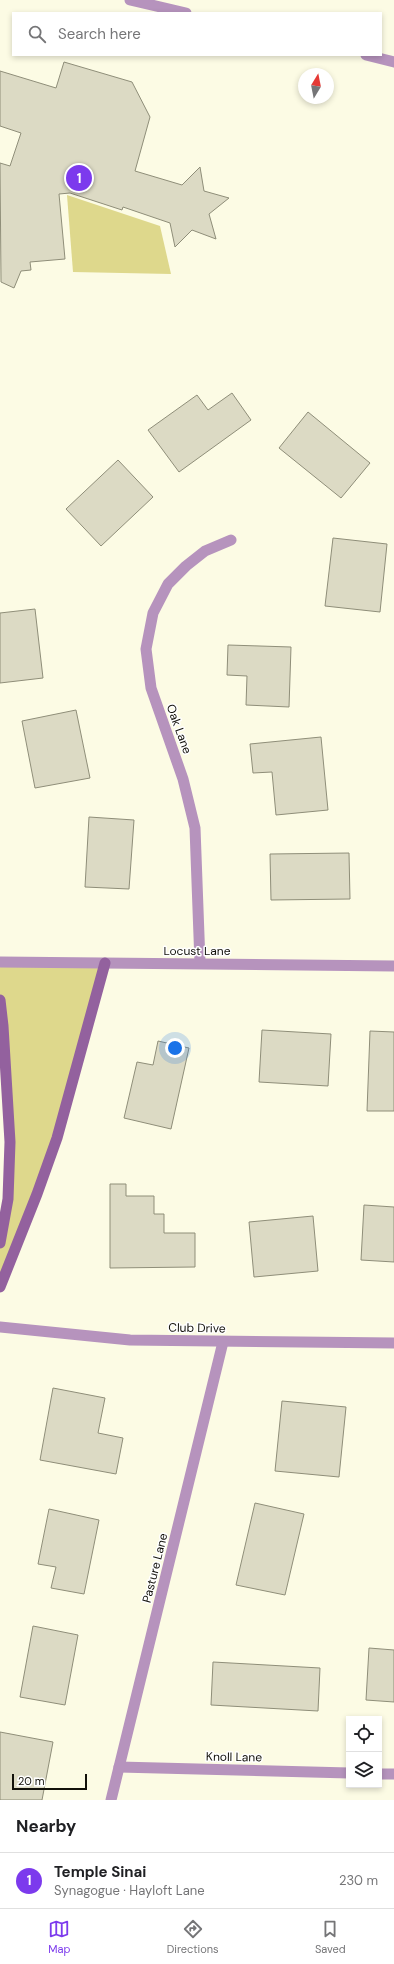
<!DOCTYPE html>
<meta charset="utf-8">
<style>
body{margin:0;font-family:"DM Sans",sans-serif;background:#f2f2f2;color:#202124}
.controls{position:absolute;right:12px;bottom:12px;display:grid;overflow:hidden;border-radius:0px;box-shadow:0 2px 6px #0003}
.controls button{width:36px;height:36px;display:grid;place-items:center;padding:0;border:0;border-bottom:1px solid #e0e0e0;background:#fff;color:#202124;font:20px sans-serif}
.compass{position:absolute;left:298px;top:68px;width:36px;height:36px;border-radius:50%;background:#fff;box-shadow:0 2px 6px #0003;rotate:10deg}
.scale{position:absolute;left:12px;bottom:10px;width:75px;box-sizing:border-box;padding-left:4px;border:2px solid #12110a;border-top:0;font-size:11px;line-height:14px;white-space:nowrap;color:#12110a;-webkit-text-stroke:3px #fff;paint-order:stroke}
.you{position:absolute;left:175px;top:1048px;width:14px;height:14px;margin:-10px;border:3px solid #fff;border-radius:50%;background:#1a73e8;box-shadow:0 0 0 6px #1a73e833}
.badge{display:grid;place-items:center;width:26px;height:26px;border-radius:50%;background:#7c3aed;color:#fff;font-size:13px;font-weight:700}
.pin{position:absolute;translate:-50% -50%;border:2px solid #fff;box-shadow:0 1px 4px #0006}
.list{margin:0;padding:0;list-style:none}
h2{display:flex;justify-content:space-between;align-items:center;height:52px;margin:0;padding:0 16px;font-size:17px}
h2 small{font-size:13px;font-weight:400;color:#757577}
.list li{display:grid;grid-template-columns:26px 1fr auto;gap:12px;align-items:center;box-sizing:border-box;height:56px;padding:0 16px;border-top:1px solid #e0e0e0}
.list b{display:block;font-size:15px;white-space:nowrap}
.list p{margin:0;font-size:13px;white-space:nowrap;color:#757577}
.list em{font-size:13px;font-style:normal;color:#757577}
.icon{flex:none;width:22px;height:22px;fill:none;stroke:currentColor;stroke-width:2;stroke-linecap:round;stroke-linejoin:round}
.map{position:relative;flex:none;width:394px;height:1800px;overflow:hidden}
.search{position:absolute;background:#fff;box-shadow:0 2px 6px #0003;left:12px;right:12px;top:12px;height:44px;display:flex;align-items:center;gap:10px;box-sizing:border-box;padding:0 14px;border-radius:0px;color:#757577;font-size:15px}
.sheet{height:108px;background:#fff}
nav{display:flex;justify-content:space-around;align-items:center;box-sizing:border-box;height:56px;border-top:1px solid #e0e0e0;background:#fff;font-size:11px;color:#757577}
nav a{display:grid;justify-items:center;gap:2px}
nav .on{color:#7c3aed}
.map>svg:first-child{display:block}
.green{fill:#ded88c}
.building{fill:#dcdac4;stroke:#8f8e79}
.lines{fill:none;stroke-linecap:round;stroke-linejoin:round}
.minor{stroke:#b693bd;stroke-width:11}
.tertiary{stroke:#b693bd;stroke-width:11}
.secondary{stroke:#93619e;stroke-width:11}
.labels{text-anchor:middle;stroke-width:3;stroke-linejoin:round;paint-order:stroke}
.street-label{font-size:12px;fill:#12110a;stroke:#fff}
</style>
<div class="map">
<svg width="394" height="1800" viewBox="0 0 394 1800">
<rect width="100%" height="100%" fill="#fcfbe4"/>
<g class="green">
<path d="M 67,195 L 160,226 L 171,274 L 73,272 Z"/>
<path d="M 0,962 L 105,963 L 57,1138 L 0,1287 L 0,1243 L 8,1199 L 0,1021 Z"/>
</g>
<g class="building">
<path d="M 64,62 L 132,82 L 150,117 L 135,171 L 182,185 L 200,167 L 204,191 L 229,198 L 209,214 L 216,239 L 192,230 L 175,247 L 170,223 L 123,207 L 122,210 L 70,193 L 59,194 L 65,259 L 30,262 L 31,270 L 21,271 L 14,288 L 1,282 L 0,163 L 10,166 L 21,133 L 0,126 L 0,71 L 56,88 Z"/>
<path d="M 232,393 L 251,420 L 179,472 L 148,430 L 197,395 L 208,410 Z"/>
<path d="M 308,412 L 370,463 L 341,498 L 279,448 Z"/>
<path d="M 118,460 L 153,497 L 101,546 L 66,509 Z"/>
<path d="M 333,538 L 387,544 L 380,612 L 325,606 Z"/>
<path d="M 35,609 L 43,678 L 0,683 L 0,613 Z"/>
<path d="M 228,645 L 291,647 L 289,707 L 246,705 L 247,676 L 227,675 Z"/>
<path d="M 76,710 L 90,778 L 35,788 L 22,721 Z"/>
<path d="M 321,737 L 328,810 L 276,815 L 272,772 L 253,773 L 250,744 Z"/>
<path d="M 89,817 L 134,820 L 129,889 L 85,887 Z"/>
<path d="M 349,853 L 350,899 L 271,900 L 270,854 Z"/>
<path d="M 262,1030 L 331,1034 L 328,1086 L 259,1082 Z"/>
<path d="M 370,1031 L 394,1032 L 394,1111 L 367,1111 Z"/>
<path d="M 158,1041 L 189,1048 L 171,1129 L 124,1118 L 137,1062 L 153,1065 Z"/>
<path d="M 110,1184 L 126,1184 L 126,1196 L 154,1196 L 154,1214 L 164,1214 L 164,1233 L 195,1233 L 195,1267 L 110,1268 Z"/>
<path d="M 364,1205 L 394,1207 L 394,1262 L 361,1260 Z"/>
<path d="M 313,1216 L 318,1271 L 254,1277 L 249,1222 Z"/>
<path d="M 53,1388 L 105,1398 L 98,1433 L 123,1438 L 116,1474 L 40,1460 Z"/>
<path d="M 282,1401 L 346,1407 L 339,1477 L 275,1471 Z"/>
<path d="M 255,1503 L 304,1514 L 285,1595 L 236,1585 Z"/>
<path d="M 49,1509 L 99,1520 L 84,1594 L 51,1588 L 56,1567 L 38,1564 Z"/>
<path d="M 33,1626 L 78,1635 L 65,1705 L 20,1697 Z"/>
<path d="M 369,1648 L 394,1650 L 394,1702 L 366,1700 Z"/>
<path d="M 213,1662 L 320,1668 L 318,1711 L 211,1705 Z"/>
<path d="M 0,1732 L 53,1742 L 42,1800 L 0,1800 Z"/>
</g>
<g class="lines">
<g class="minor">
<path d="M 130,0 L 186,13"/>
<path d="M 366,55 L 394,62"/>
<path d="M 200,963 L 195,828 L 183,779 L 151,688 L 146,649 L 153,613 L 168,584 L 186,566 L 205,551 L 231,540"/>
<path d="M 0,1327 L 130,1340 L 394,1343"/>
<path d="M 119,1767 L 349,1773"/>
<path d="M 379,1774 L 394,1774"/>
<path d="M 111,1800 L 223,1342"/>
</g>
<path class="tertiary" d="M 0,962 L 394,966"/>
<g class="secondary">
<path d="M 0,1000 L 3,1026 L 10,1142 L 8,1199 L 0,1243"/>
<path d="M 0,1287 L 37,1194 L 57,1138 L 105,963"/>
</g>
</g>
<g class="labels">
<g class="street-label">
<text transform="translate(179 729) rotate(70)" y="4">Oak Lane</text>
<text x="197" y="955">Locust Lane</text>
<text transform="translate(197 1328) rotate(1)" y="4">Club Drive</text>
<text transform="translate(155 1568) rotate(-76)" y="4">Pasture Lane</text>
<text transform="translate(234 1757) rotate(1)" y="4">Knoll Lane</text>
</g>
</g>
</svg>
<div class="controls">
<button><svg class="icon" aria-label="locate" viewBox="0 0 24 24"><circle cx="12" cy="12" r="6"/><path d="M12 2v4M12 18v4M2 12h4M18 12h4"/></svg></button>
<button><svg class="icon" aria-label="layers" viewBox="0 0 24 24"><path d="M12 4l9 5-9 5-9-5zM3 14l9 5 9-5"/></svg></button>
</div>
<svg class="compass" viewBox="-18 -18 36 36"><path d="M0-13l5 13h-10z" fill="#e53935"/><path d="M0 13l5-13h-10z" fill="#757577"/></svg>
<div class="scale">20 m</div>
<div class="you"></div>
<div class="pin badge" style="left:79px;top:178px">1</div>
<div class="search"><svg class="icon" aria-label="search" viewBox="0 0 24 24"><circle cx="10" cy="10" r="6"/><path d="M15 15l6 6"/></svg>Search here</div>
</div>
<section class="sheet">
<h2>Nearby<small></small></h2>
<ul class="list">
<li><span class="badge">1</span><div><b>Temple Sinai</b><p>Synagogue · Hayloft Lane</p></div><em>230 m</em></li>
</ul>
</section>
<nav>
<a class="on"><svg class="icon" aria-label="map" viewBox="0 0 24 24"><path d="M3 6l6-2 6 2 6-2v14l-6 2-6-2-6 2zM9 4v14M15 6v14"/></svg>Map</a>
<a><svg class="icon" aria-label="directions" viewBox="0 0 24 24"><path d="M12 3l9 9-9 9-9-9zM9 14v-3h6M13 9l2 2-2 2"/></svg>Directions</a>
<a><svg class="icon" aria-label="saved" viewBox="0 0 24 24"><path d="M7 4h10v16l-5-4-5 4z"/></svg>Saved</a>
</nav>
